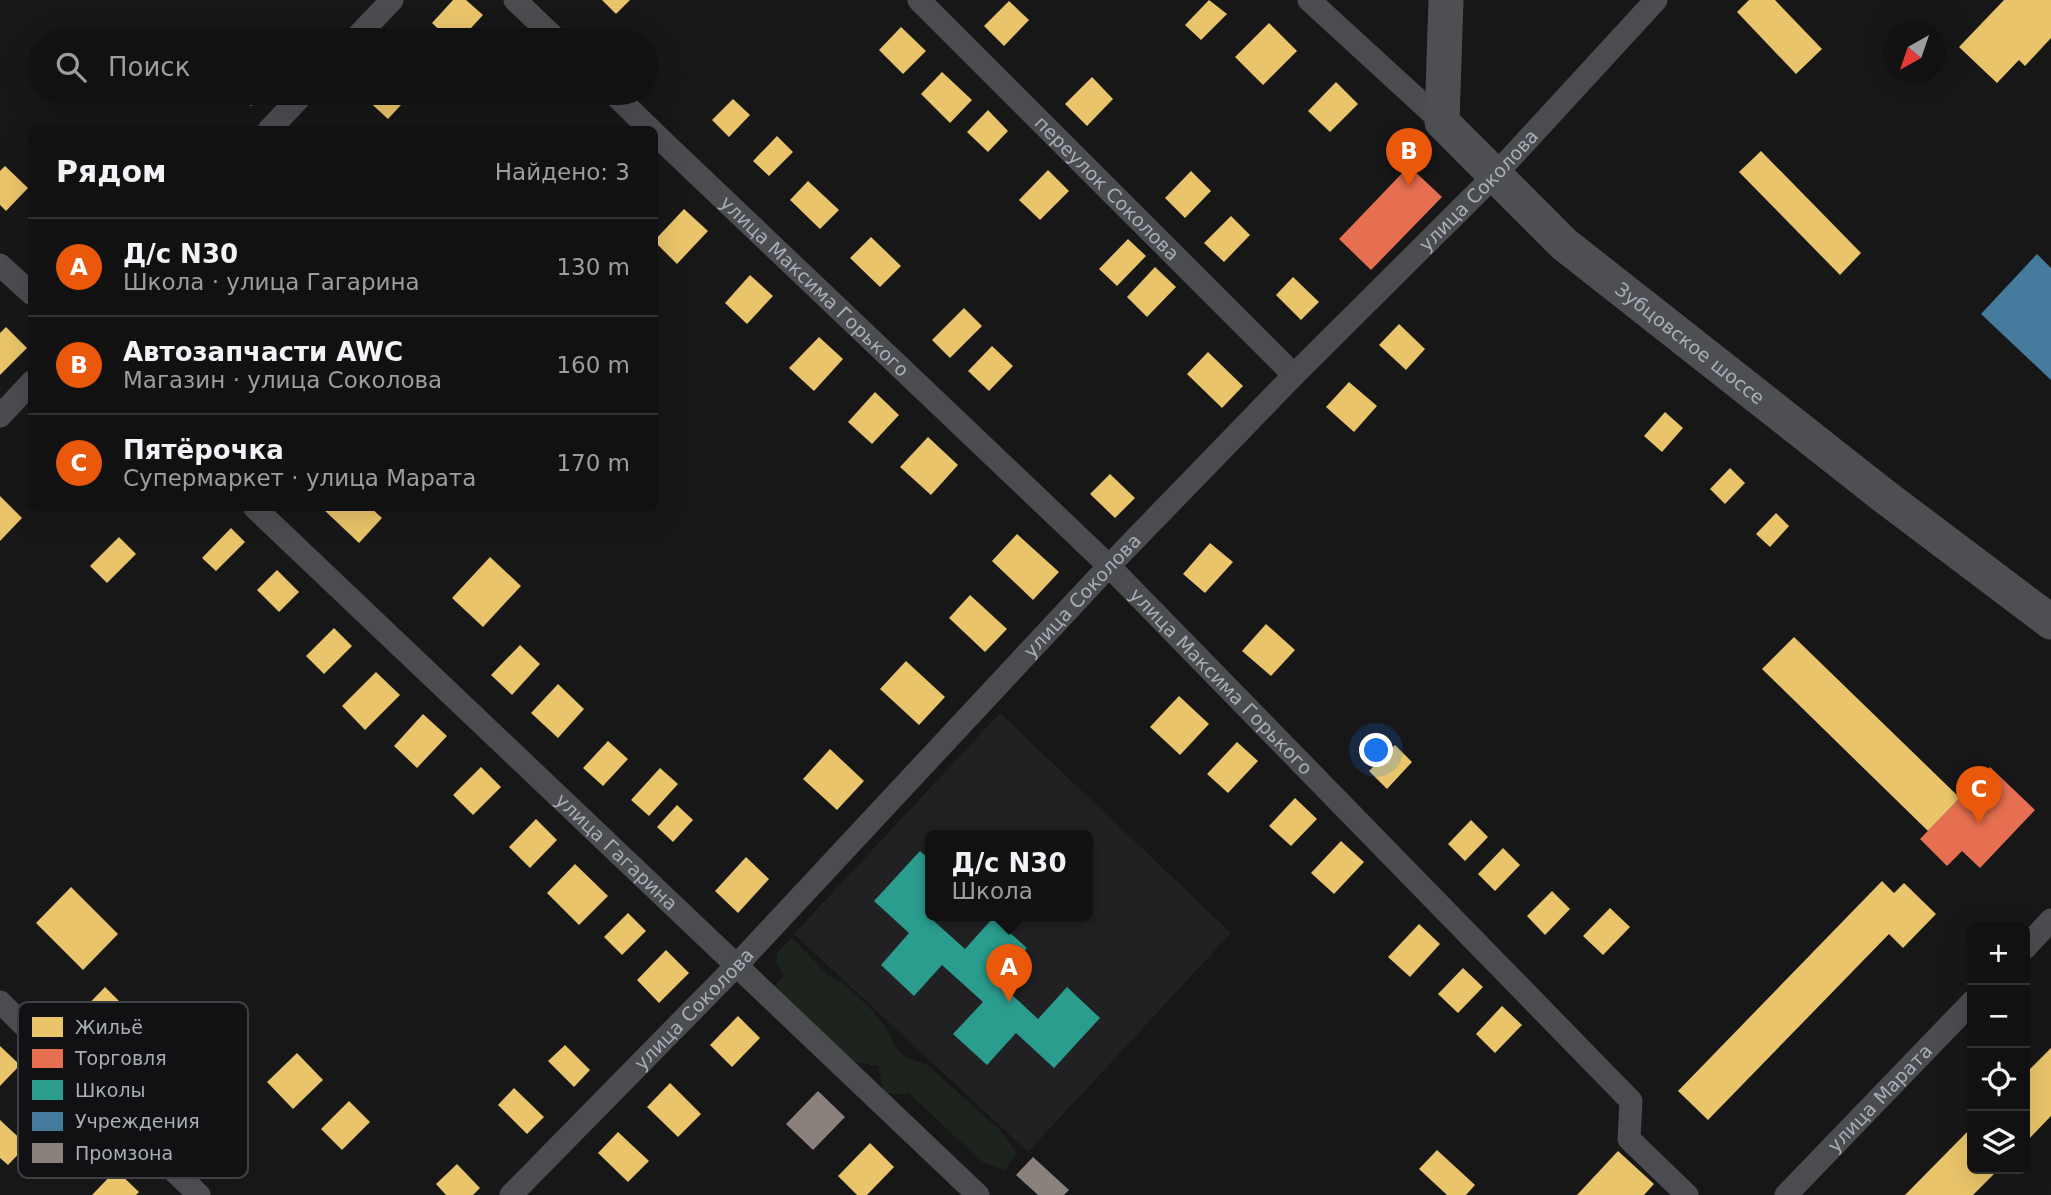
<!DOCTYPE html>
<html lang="ru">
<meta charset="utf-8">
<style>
body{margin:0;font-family:"DejaVu Sans",sans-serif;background:#1a1a1a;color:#f1f3f6}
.controls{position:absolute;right:21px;bottom:21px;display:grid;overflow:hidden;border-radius:10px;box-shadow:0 7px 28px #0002}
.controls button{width:63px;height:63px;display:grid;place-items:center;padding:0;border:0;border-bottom:2px solid #303131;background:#111;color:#f1f3f6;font:35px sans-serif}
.compass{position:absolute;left:1883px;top:21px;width:63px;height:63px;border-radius:50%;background:#111;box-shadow:0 7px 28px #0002;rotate:220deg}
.you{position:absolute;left:1377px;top:751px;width:24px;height:24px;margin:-18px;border:5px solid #fff;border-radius:50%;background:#1a73e8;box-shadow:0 0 0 10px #1a73e833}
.badge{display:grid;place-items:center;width:46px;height:46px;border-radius:50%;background:#ea580c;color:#fff;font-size:23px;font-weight:700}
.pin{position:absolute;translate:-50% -58px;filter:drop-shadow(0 2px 4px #0008)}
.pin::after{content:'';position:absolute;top:37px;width:24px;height:21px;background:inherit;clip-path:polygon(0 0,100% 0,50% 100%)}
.popup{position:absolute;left:925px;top:830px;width:168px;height:91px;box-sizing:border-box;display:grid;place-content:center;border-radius:10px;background:#111;filter:drop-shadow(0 2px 5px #0005);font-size:23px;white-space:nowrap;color:#9c9d9f}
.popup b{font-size:26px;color:#f1f3f6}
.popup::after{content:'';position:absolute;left:50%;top:100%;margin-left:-14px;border:14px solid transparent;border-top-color:#111}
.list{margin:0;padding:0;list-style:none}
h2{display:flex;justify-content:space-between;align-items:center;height:91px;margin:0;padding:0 28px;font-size:30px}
h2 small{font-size:23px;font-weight:400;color:#9c9d9f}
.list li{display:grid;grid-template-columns:46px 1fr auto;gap:21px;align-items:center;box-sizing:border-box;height:98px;padding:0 28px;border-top:2px solid #303131}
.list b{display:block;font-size:26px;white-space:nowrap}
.list p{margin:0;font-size:23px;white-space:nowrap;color:#9c9d9f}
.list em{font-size:23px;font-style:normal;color:#9c9d9f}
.icon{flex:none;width:38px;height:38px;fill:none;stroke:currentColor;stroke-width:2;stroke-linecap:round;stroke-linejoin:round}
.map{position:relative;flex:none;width:2051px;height:1195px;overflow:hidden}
.search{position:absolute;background:#111;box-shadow:0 7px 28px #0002;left:28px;top:28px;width:630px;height:77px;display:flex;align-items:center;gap:18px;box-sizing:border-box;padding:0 24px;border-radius:38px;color:#9c9d9f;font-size:26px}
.panel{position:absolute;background:#111;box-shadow:0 7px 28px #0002;left:28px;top:126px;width:630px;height:385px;border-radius:10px}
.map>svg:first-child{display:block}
.built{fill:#212123;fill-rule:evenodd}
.green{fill:#1d241e}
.homes{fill:#e9c46a}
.shops{fill:#e76f51}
.schools{fill:#2a9d8f}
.public{fill:#457b9d}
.industry{fill:#8a817c}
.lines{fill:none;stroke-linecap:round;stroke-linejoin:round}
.street{stroke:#4b4c50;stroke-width:23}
.primary{stroke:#4d4f52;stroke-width:35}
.labels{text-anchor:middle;stroke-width:7;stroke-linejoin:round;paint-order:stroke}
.street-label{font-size:19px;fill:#a8adb8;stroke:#111113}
.key{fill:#111113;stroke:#3e4045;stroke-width:2}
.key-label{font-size:19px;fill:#a8adb8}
</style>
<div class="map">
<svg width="2051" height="1195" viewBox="0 0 2051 1195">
<rect width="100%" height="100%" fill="#171717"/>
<path class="built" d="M 1000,713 L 1231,933 L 1028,1152 L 794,934 ZM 930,836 L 1088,836 L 1088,916 L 930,916 Z"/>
<path class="green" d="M 792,938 L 828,975 L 842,982 L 869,1007 L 887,1029 L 897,1049 L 908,1058 L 926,1064 L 998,1128 L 1017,1153 L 1005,1170 L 983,1163 L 909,1093 L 898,1095 L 884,1092 L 878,1066 L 849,1061 L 773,987 L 784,976 L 776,962 L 778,951 Z"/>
<g class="homes">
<path d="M 453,0 L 466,0 L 483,15 L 460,40 L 450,40 L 432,23 Z"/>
<path d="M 602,0 L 630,0 L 616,14 Z"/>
<path d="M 1209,0 L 1227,14 L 1201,40 L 1185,25 Z"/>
<path d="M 1749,0 L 1775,0 L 1822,49 L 1796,74 L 1737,12 Z"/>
<path d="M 2004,0 L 2051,0 L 2051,38 L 2025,66 L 2019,60 L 1997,83 L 1959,47 Z"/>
<path d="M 1009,1 L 1029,20 L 1004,46 L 984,26 Z"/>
<path d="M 1269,23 L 1297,51 L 1263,85 L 1235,57 Z"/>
<path d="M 901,27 L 926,51 L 903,74 L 879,50 Z"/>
<path d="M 942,72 L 972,100 L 950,123 L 921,94 Z"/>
<path d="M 1092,77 L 1113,99 L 1087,126 L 1065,104 Z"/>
<path d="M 1336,82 L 1358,104 L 1330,132 L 1308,111 Z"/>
<path d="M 237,93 L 263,93 L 251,106 Z"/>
<path d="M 367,93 L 412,93 L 388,119 L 363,96 Z"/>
<path d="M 733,99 L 750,115 L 729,137 L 712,120 Z"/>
<path d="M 988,110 L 1008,131 L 988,152 L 967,132 Z"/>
<path d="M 777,136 L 793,152 L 769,176 L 753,161 Z"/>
<path d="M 1761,151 L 1861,253 L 1840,275 L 1739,172 Z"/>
<path d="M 5,166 L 28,188 L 6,211 L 0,205 L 0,171 Z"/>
<path d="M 1048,170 L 1069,191 L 1040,220 L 1019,200 Z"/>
<path d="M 1191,171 L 1211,191 L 1185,218 L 1165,198 Z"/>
<path d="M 808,181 L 839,210 L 820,229 L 790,200 Z"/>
<path d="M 684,209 L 708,231 L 677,264 L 654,241 Z"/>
<path d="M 1231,216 L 1250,235 L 1224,262 L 1204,243 Z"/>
<path d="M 871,237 L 901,266 L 880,287 L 850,258 Z"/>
<path d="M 1128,239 L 1146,256 L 1117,286 L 1099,269 Z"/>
<path d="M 1155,267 L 1176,287 L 1147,317 L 1127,297 Z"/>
<path d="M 750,275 L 773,296 L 747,324 L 725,303 Z"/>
<path d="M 1293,277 L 1319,302 L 1301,320 L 1276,295 Z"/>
<path d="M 964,308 L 982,326 L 950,358 L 932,340 Z"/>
<path d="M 1399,324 L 1425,349 L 1406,370 L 1379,345 Z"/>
<path d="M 6,327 L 27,348 L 0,375 L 0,333 Z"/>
<path d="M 819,337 L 843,359 L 814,391 L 789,368 Z"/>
<path d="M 992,346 L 1013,366 L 989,391 L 968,371 Z"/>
<path d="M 1208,352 L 1243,386 L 1222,408 L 1187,374 Z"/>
<path d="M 1349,382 L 1377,406 L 1354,432 L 1326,407 Z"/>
<path d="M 875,392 L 899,415 L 872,444 L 848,422 Z"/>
<path d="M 1665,412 L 1683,428 L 1662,452 L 1644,436 Z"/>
<path d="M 928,437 L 958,465 L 931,495 L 900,467 Z"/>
<path d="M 1730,468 L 1745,483 L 1725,504 L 1710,489 Z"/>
<path d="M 1110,474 L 1135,498 L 1115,518 L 1090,494 Z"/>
<path d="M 0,496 L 22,518 L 0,541 Z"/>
<path d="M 322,508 L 371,508 L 382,518 L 359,543 Z"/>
<path d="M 1776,513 L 1789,526 L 1770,547 L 1756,534 Z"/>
<path d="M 231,528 L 245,542 L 216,571 L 202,558 Z"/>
<path d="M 1017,534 L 1059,572 L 1033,600 L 992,561 Z"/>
<path d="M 119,537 L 136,554 L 107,583 L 90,566 Z"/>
<path d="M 1210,543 L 1233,562 L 1205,593 L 1183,574 Z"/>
<path d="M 490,557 L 521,586 L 483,627 L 452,598 Z"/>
<path d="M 277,570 L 299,592 L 279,612 L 257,590 Z"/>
<path d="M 970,595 L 1007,629 L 985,652 L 949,618 Z"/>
<path d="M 1266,624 L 1295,650 L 1271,676 L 1242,651 Z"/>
<path d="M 334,628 L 352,646 L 324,674 L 306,656 Z"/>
<path d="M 1794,637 L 1960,798 L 1928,831 L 1762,669 Z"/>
<path d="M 520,645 L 540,664 L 512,695 L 491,675 Z"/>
<path d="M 906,661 L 945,697 L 919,725 L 880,689 Z"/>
<path d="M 376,672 L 400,695 L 365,730 L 342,706 Z"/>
<path d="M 558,684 L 584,709 L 558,738 L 531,713 Z"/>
<path d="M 1179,696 L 1209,724 L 1180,755 L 1150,727 Z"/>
<path d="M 423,714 L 447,736 L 417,768 L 394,746 Z"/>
<path d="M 608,741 L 628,759 L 603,786 L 583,768 Z"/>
<path d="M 1237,742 L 1258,761 L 1228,793 L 1207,774 Z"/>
<path d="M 1395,745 L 1412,762 L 1387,789 L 1369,771 Z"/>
<path d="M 830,749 L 864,781 L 837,810 L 803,779 Z"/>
<path d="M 481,767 L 501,787 L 473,815 L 453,795 Z"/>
<path d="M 660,768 L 678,784 L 649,816 L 631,800 Z"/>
<path d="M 1295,798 L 1317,819 L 1291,846 L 1269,826 Z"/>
<path d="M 677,805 L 693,820 L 673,842 L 657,827 Z"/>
<path d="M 536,819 L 557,840 L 530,868 L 509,847 Z"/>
<path d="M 1471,820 L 1488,837 L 1465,861 L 1448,844 Z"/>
<path d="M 1341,841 L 1364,862 L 1334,894 L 1311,873 Z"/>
<path d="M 1503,848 L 1520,865 L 1495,891 L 1478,874 Z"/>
<path d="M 746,857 L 769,879 L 738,913 L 715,891 Z"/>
<path d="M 575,864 L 608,896 L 579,925 L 547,893 Z"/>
<path d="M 1882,881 L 1894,893 L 1904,883 L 1936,914 L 1903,948 L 1889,934 L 1708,1120 L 1678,1091 Z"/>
<path d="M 71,887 L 118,934 L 83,970 L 36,923 Z"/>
<path d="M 1552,891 L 1570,909 L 1545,935 L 1527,916 Z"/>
<path d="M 1610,908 L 1630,927 L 1603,955 L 1583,936 Z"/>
<path d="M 628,913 L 646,931 L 622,955 L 604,937 Z"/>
<path d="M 1419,924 L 1440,944 L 1410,977 L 1388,957 Z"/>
<path d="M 666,950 L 689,973 L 659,1003 L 637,980 Z"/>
<path d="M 1463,968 L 1483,987 L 1458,1013 L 1438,994 Z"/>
<path d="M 105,987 L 125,1007 L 99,1034 L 79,1014 Z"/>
<path d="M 1502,1006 L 1522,1025 L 1495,1053 L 1476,1034 Z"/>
<path d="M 738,1016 L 760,1038 L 732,1067 L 710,1045 Z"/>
<path d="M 193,1035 L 214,1055 L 172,1098 L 152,1078 Z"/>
<path d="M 565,1045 L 590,1070 L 574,1087 L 548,1061 Z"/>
<path d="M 0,1046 L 20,1065 L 0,1086 Z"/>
<path d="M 2051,1048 L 2051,1116 L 2025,1143 L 2025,1074 Z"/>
<path d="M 297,1053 L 323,1080 L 293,1109 L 267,1082 Z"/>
<path d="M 670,1083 L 701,1114 L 678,1137 L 647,1107 Z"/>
<path d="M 514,1088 L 544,1117 L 527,1134 L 498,1105 Z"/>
<path d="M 349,1101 L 370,1122 L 342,1150 L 321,1129 Z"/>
<path d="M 0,1120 L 27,1145 L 8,1165 L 0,1158 Z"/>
<path d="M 75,1127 L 99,1149 L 72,1178 L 48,1156 Z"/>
<path d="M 1972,1127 L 1972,1169 L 1999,1169 L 1973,1195 L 1905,1195 Z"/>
<path d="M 618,1132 L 649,1161 L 628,1182 L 598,1153 Z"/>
<path d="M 870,1143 L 894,1167 L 867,1195 L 857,1195 L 838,1176 Z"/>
<path d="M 1437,1150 L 1475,1185 L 1466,1195 L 1447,1195 L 1419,1169 Z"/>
<path d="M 1618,1151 L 1654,1184 L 1644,1195 L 1577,1195 Z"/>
<path d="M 457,1164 L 480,1188 L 473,1195 L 446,1195 L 436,1184 Z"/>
<path d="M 116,1170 L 139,1192 L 136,1195 L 92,1195 Z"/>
</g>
<g class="shops">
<path d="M 1409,166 L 1442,197 L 1371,270 L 1339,239 Z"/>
<path d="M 1990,767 L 2035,810 L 1980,868 L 1962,851 L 1947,866 L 1920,839 Z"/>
</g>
<path class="schools" d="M 920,851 L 930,860 L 930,908 L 925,913 L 965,949 L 993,918 L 1027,948 L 997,981 L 1038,1019 L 1067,987 L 1100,1018 L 1054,1068 L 1016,1033 L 987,1065 L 953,1034 L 983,1002 L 942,965 L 914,996 L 881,965 L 909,933 L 874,901 Z"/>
<path class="public" d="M 2037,254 L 2051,268 L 2051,380 L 1981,314 Z"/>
<g class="industry">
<path d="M 818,1091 L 845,1117 L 813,1150 L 786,1124 Z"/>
<path d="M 1033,1157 L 1069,1190 L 1064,1195 L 1038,1195 L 1016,1175 Z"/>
</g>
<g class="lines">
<g class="street">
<path d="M 515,0 L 557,40"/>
<path id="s1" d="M 919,0 L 1294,375"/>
<path d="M 1309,0 L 1442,122"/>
<path d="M 354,40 L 392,0"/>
<path d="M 613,93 L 651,130"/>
<path d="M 269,130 L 304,93"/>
<path id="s2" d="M 654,133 L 1109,566 L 1631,1101 L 1629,1139 L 1687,1195"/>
<path d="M 0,265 L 32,294"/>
<path d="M 0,416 L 32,382"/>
<path id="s3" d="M 255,508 L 978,1195"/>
<path d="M 2025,948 L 2051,920"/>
<path d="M 0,1002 L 199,1195"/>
<path id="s4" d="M 511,1195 L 735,967 L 1109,566 L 1294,375 L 1495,175 L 1656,0"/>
<path id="s5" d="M 1786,1195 L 1972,1002"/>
</g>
<path class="primary" id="s6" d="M 1446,0 L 1442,122 L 1564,244 L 1884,496 L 2051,622"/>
</g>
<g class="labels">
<g class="street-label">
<text dy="7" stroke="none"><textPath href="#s1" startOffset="266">переулок Соколова</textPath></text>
<text dy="7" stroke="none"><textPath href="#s4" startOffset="1395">улица Соколова</textPath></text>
<text dy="7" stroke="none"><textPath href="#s2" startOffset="222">улица Максима Горького</textPath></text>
<text dy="7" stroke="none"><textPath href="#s6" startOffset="455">Зубцовское шоссе</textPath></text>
<text dy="7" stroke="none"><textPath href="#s4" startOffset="828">улица Соколова</textPath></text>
<text dy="7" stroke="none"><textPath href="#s2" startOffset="789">улица Максима Горького</textPath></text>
<text dy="7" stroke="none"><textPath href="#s3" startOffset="499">улица Гагарина</textPath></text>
<text dy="7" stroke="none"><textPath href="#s4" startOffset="261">улица Соколова</textPath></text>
<text dy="7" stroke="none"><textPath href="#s5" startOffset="135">улица Марата</textPath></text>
</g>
</g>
<rect x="18" y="1002" width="230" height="176" rx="10" class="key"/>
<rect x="32" y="1017" width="31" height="20" fill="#e9c46a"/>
<rect x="32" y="1049" width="31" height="19" fill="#e76f51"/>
<rect x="32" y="1080" width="31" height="20" fill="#2a9d8f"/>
<rect x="32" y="1112" width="31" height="19" fill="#457b9d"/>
<rect x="32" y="1143" width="31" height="20" fill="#8a817c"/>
<g class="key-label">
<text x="75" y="1034">Жильё</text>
<text x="75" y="1065">Торговля</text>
<text x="75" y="1097">Школы</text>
<text x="75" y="1128">Учреждения</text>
<text x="75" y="1160">Промзона</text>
</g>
</svg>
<div class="controls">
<button>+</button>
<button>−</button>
<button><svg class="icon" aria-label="locate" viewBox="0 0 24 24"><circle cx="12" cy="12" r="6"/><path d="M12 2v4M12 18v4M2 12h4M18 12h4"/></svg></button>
<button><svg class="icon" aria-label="layers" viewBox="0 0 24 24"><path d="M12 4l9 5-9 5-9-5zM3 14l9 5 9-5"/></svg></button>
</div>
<svg class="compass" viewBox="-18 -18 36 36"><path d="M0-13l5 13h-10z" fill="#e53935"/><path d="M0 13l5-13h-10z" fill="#9c9d9f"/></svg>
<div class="you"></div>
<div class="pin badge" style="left:1009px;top:1002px">A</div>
<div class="popup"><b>Д/с N30</b>Школа</div>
<div class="pin badge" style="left:1409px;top:186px">B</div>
<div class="pin badge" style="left:1979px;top:824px">C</div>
<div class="search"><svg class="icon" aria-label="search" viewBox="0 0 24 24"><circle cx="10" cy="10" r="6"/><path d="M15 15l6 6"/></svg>Поиск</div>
<section class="panel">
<h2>Рядом<small>Найдено: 3</small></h2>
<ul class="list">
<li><span class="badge">A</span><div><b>Д/с N30</b><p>Школа · улица Гагарина</p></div><em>130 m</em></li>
<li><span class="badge">B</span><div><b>Автозапчасти AWC</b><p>Магазин · улица Соколова</p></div><em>160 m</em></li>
<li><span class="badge">C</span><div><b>Пятёрочка</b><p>Супермаркет · улица Марата</p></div><em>170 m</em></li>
</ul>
</section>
</div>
